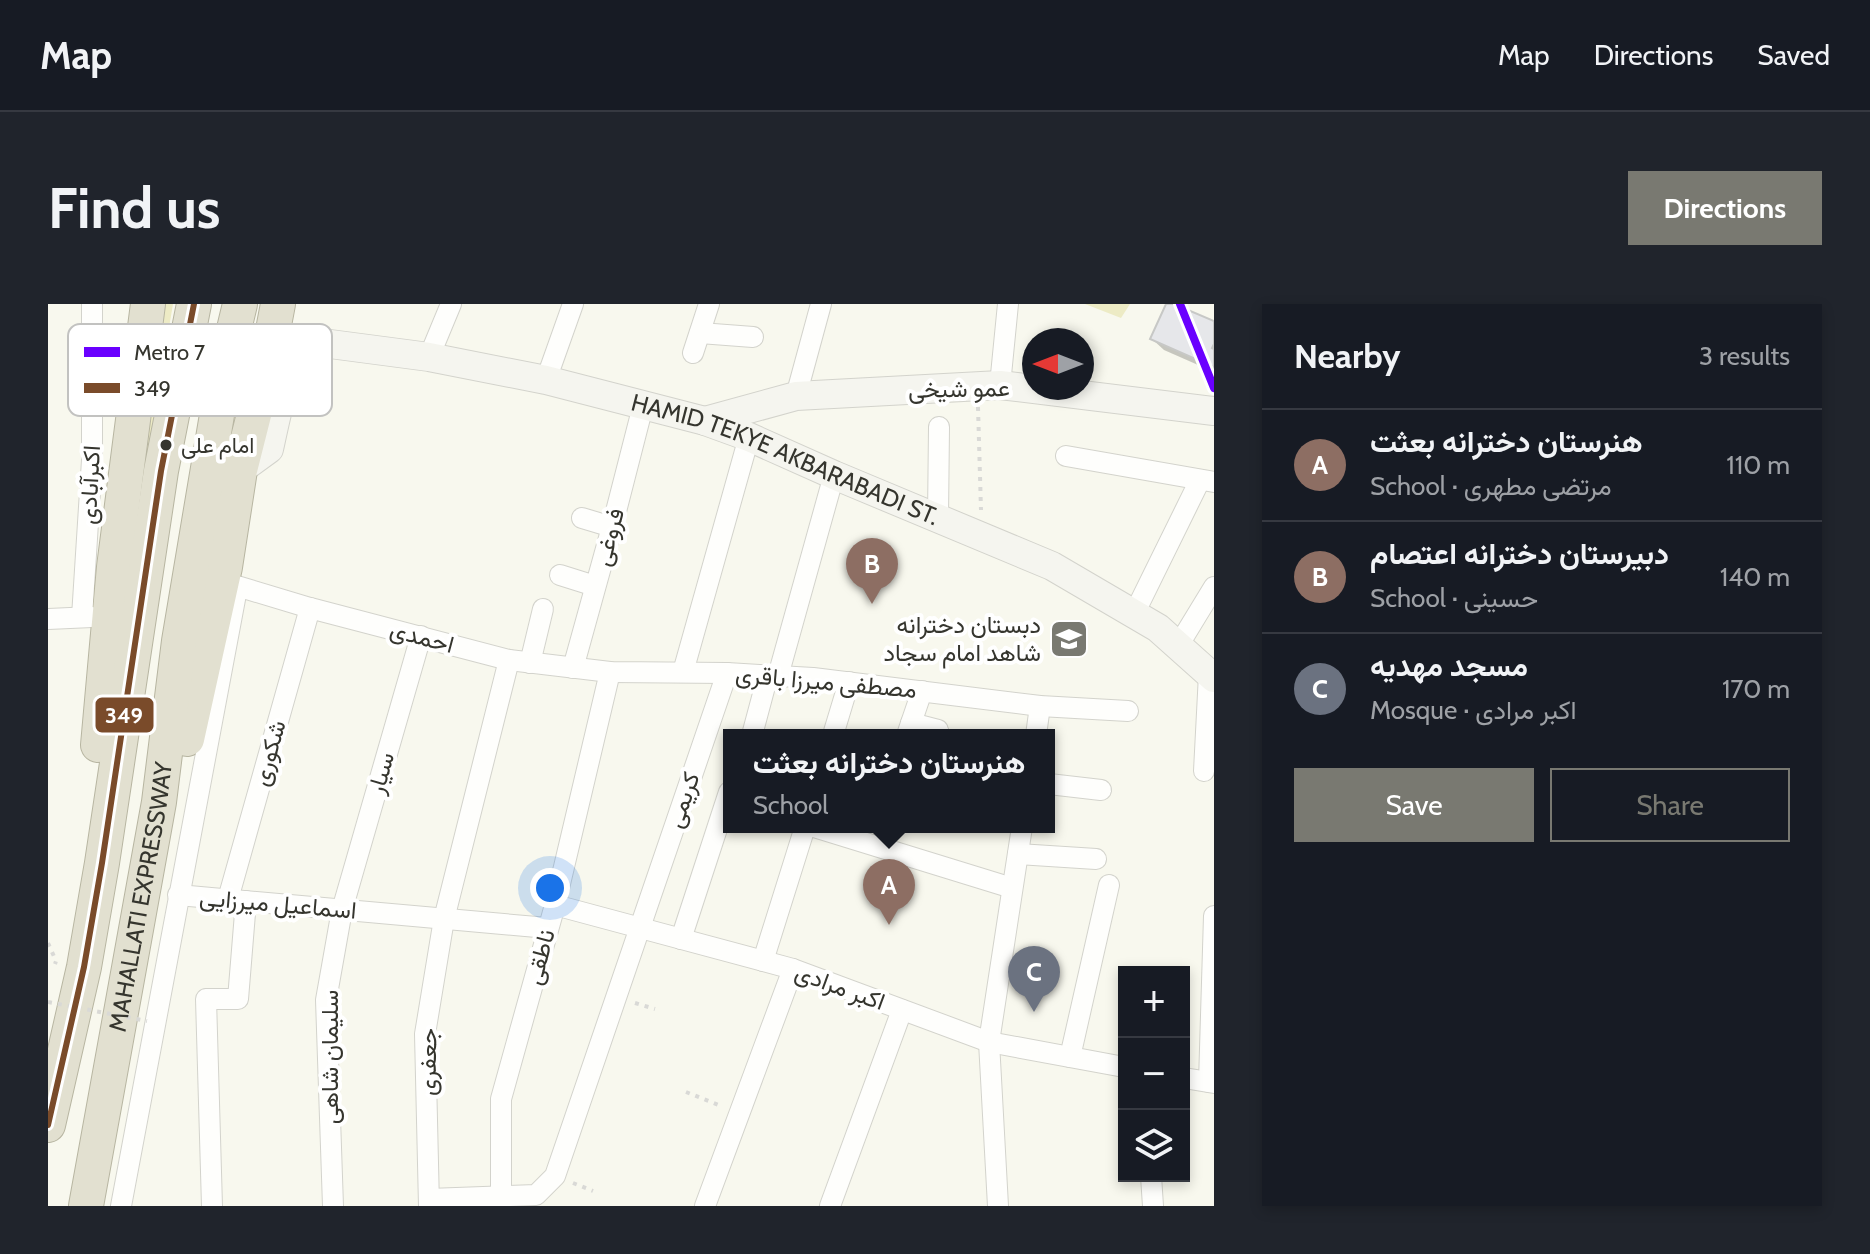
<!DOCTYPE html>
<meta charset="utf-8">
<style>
body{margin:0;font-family:Cabin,Vazirmatn,sans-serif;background:#20242c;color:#f1f3f6}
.controls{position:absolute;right:24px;bottom:24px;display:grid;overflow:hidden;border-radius:0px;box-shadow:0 4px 12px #0003}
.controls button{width:72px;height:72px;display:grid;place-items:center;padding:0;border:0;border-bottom:2px solid #363941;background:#171b24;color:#f1f3f6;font:40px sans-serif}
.compass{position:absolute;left:974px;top:24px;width:72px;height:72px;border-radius:50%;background:#171b24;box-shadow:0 4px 12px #0003;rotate:270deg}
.you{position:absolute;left:502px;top:584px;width:28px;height:28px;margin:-20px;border:6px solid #fff;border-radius:50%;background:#1a73e8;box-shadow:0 0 0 12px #1a73e833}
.badge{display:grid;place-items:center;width:52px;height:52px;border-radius:50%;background:#797971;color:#fff;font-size:26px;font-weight:700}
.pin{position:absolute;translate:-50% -66px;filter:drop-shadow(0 2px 4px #0008)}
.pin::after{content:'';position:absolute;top:42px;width:28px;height:24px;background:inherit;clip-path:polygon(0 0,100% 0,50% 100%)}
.popup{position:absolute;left:675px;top:425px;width:332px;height:104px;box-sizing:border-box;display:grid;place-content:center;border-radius:0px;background:#171b24;filter:drop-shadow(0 2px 6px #0005);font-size:26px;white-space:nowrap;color:#9ea1a6}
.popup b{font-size:30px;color:#f1f3f6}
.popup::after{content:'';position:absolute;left:50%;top:100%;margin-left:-16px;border:16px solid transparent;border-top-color:#171b24}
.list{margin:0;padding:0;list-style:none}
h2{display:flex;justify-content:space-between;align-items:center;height:104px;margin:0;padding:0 32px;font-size:34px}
h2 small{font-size:26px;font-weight:400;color:#9ea1a6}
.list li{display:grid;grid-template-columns:52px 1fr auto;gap:24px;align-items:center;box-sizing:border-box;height:112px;padding:0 32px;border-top:2px solid #363941}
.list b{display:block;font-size:30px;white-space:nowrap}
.list p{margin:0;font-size:26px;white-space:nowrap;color:#9ea1a6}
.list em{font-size:26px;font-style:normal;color:#9ea1a6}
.actions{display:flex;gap:16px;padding:24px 32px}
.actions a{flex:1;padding:18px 0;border:2px solid #797971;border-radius:0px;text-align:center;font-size:28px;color:#797971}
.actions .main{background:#797971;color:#fff}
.icon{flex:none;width:44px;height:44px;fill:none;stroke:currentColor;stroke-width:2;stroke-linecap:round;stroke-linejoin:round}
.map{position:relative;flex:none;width:1166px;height:902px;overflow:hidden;border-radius:0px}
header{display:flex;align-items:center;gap:48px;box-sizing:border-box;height:112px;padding:0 40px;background:#171b24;border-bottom:2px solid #363941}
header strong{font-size:38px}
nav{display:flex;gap:44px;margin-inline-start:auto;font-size:28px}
.intro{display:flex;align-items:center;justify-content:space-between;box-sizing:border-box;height:192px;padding:0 48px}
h1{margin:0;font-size:56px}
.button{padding:20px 36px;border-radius:0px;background:#797971;color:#fff;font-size:28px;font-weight:700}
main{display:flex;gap:48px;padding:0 48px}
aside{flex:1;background:#171b24;border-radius:0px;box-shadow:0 4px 12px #0003}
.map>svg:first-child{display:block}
.green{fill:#edebc5}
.shadow{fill:#0003}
.building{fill:#e6e7ea;stroke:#c7c8c6;stroke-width:2}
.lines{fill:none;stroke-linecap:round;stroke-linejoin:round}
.street-casing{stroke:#d3d3cc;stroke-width:22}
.secondary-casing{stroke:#d3d3cc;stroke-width:30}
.highway-casing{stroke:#b7b5a1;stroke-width:36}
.path{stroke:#d9d9d6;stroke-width:4;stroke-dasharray:4 6;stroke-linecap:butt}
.street{stroke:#fefefc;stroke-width:20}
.secondary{stroke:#f5f5ef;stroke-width:28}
.highway{stroke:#e2e0d0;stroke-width:34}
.path-bridge{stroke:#d9d9d6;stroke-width:4;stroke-dasharray:4 6;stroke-linecap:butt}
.bus-1-casing{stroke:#fff;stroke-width:12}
.bus-1{stroke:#7a4b2a;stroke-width:6}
.metro-1-casing{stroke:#fff;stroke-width:14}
.metro-1{stroke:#6a00ff;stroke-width:8}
.bus-dot{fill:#35352e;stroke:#fff;stroke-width:3}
.labels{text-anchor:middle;stroke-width:8;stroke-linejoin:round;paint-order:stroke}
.bus-label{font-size:22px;fill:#35352e;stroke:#fff;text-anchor:start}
.street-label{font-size:24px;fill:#35352e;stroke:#fff}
.poi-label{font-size:24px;fill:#35352e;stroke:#fff;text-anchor:end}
.key{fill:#fff;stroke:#c2c2c0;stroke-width:2}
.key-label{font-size:22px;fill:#35352e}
.line-badge{stroke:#fff;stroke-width:3}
.badge-label{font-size:22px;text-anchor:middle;font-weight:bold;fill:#fff}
</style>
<header>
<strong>Map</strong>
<nav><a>Map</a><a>Directions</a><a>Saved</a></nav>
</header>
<div class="intro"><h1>Find us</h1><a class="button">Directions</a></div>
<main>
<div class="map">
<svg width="1166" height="902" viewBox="0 0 1166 902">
<rect width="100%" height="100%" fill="#f8f8ee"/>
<g class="green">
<path d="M 110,0 L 125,0 L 81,258 Z"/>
<path d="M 1037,0 L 1082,0 L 1073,14 Z"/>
</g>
<path class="shadow" d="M 1120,0 L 1166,19 L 1166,68 L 1116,46 L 1104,35 Z"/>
<path class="building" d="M 1118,0 L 1126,0 L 1166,17 L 1166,40 L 1164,44 L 1166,45 L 1166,63 L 1102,35 Z"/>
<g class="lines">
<g class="street-casing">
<g id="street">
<path d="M 652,29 L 705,33"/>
<path d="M 645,49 L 661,0"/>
<path d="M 381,53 L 403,0"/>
<path d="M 498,76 L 525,0"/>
<path d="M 952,81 L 960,0"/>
<path d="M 748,92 L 773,0"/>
<path d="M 1018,152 L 1166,178"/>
<path d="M 534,214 L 564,223"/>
<path d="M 890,214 L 891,123"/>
<path d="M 512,271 L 547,282"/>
<path d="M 189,282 L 262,304 L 461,356 L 562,368 L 679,369 L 765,374 L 992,402 L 1080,407"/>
<path d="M 1086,310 L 1152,176"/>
<path d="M 34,313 L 44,156 L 44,0"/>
<path d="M 0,315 L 44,313"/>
<path d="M 1130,342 L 1166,283"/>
<path d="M 482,359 L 495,305"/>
<path d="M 525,364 L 564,223 L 595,102"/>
<path d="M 635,368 L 701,133"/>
<path d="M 730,372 L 786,171"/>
<path d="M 863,419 L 890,426"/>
<path d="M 704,431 L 720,371"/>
<path d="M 785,431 L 801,378"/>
<path d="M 859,431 L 874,387"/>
<path d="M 988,431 L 992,402"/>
<path d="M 1156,467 L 1161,370"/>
<path d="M 1001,480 L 1053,486"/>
<path d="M 766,523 L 964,584"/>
<path d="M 970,550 L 1048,555"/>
<path d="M 130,591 L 500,624"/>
<path d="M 180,595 L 262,304"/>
<path d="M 507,601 L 745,665 L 941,738 L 1076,763"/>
<path d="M 633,635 L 681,488"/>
<path d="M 715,657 L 757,523"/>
<path d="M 1022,753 L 1061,581"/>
<path d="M 1136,774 L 1166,779"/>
<path d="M 1161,778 L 1166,612"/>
<path d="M 1103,872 L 1105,902"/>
<path d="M 453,893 L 453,795 L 507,601 L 562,368"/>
<path d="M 381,895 L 488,891 L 507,872 L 679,369"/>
<path d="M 73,902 L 188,290"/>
<path d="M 164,902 L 158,695 L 190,695 L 198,597"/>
<path d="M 285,902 L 278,696 L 294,606 L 373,332"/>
<path d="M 381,902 L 377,730 L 396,615 L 461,356"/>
<path d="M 657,902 L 745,665"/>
<path d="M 782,902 L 854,706"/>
<path d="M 950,902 L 941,738 L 974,523"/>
</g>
</g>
<g class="secondary-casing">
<g id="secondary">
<path d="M 657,117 L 748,92 L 952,81 L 1166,107"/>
<path id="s1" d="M 192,166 L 221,145 C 227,119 235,71 252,51 C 256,46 262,42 267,38 L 381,53 L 498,76 L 657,117 L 701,133 L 786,171 L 1004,262 L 1110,324 L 1166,374"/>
</g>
</g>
<g class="highway-casing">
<g id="highway">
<path d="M 139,435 L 177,263 L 192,166 L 218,63 L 230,0"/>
<path d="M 50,441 L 66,263 L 100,0"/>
<path d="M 0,821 L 36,663 L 54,559 L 113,167 L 146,0"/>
<path id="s2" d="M 38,902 L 111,498 L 131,337 L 177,63 L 192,0"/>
</g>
</g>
<g class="path">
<path d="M 930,103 L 933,206"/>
<path d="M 0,639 L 8,657 L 7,660"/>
<path d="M 587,699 L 607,705"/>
<path d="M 638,788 L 673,802"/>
<path d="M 525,879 L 545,887"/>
</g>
<use href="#street" class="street"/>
<use href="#secondary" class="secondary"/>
<use href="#highway" class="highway"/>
<g class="path-bridge">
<path d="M 61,58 L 194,72 L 255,86"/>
<path d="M 0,698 L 99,717"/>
</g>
<g class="bus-1-casing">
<path id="bus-1" d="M 0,821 L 36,663 L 54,559 L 113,167 L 146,0"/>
</g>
<use href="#bus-1" class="bus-1"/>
<g class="metro-1-casing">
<path id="metro-1" d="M 1132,0 L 1166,84"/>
</g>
<use href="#metro-1" class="metro-1"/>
</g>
<defs>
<g id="school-square" transform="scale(2)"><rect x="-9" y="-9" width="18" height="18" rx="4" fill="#797971" stroke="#fff"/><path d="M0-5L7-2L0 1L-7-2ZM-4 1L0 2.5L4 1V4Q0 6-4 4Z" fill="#fff"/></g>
</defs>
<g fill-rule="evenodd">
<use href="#school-square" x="1021" y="335"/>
</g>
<circle class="bus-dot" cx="118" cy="141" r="7"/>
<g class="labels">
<g class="bus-label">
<text x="133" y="149">امام علی</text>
</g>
<g class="street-label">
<text transform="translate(911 85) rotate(-1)" y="8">عمو شیخی</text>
<text dy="8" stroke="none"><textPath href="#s1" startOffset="642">HAMID TEKYE AKBARABADI ST.</textPath></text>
<text transform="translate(42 181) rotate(-87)" y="8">اکبرآبادی</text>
<text transform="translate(561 233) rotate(-75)" y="8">فروغی</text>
<text transform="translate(374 333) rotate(15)" y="8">احمدی</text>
<text transform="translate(778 378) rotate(5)" y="8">مصطفی میرزا باقری</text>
<text transform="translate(221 449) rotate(-74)" y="8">شکوری</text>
<text transform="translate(333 469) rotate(-74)" y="8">سیار</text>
<text transform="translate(635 496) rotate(-71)" y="8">کریمی</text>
<text dy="8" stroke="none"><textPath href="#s2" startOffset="314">MAHALLATI EXPRESSWAY</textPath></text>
<text transform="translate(230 600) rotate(5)" y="8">اسماعیل میرزایی</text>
<text transform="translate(492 653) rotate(-75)" y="8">ناطقی</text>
<text transform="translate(792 683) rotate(20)" y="8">اکبر مرادی</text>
<text transform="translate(282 753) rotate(-90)" y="8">سلیمان شاهی</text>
<text transform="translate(380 758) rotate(-89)" y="8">جعفری</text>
</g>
<g class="poi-label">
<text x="993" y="329">دبستان دخترانه<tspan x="993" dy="28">شاهد امام سجاد</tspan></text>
</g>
</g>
<rect x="20" y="20" width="264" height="92" rx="12" class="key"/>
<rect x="36" y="43" width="36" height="10" fill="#6a00ff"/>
<rect x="36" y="79" width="36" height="10" fill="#7a4b2a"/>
<g class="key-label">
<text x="86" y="56">Metro 7</text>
<text x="86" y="92">349</text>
</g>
<rect class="line-badge" x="46" y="392" width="61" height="38" rx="8" fill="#7a4b2a"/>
<g class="badge-label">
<text x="76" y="419">349</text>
</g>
</svg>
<div class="controls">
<button>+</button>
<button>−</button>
<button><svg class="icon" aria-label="layers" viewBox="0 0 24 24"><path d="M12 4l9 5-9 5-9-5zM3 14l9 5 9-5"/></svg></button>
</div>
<svg class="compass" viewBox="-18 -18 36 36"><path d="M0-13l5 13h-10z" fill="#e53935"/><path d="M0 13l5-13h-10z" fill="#9ea1a6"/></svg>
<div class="you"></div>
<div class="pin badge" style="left:841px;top:621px;background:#8d6e63">A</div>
<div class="popup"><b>هنرستان دخترانه بعثت</b>School</div>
<div class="pin badge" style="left:824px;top:300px;background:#8d6e63">B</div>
<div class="pin badge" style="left:986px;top:708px;background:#6b7280">C</div>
</div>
<aside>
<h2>Nearby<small>3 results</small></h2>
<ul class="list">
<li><span class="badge" style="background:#8d6e63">A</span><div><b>هنرستان دخترانه بعثت</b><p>School · مرتضی مطهری</p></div><em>110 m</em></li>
<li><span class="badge" style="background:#8d6e63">B</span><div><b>دبیرستان دخترانه اعتصام</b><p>School · حسینی</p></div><em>140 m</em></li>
<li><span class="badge" style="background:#6b7280">C</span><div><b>مسجد مهدیه</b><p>Mosque · اکبر مرادی</p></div><em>170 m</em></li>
</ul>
<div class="actions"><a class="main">Save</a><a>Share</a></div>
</aside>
</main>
